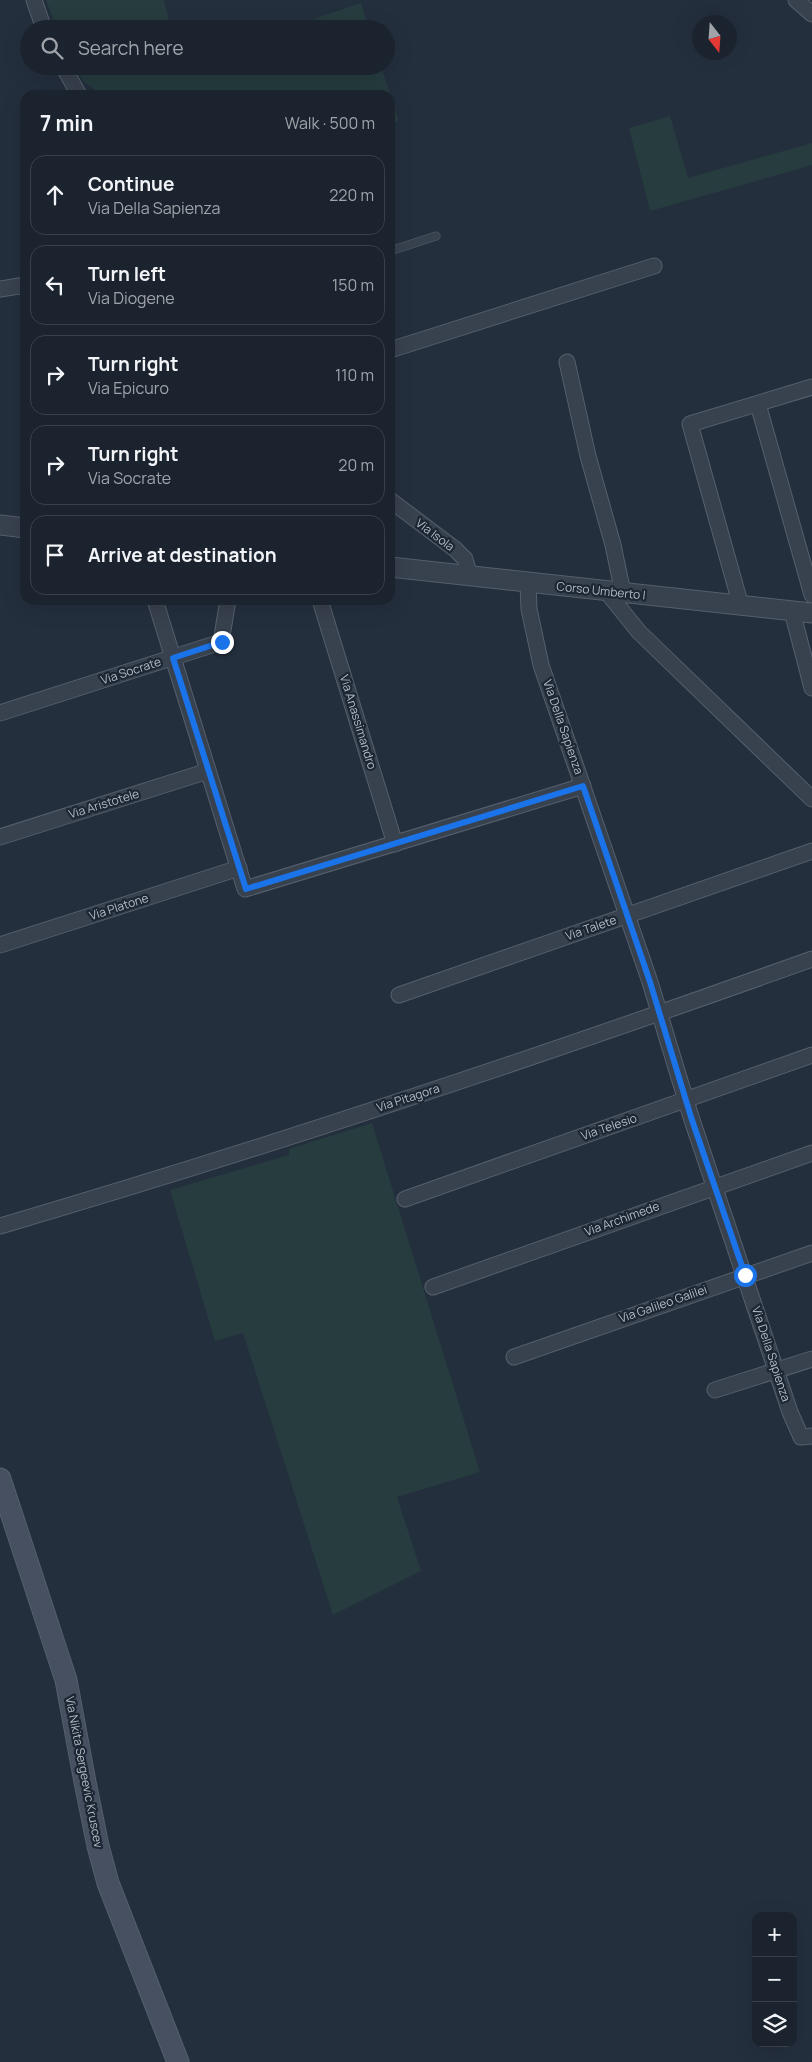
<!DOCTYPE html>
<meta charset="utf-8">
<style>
body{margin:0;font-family:Manrope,sans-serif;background:#282f3a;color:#f1f3f6}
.controls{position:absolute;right:15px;bottom:15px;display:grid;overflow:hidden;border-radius:10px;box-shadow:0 5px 20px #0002}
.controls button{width:45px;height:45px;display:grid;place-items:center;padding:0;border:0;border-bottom:1px solid #39404a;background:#1b232e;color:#f1f3f6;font:25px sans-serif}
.compass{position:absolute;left:692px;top:15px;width:45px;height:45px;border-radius:50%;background:#1b232e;box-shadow:0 5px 20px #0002;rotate:163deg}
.stop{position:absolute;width:15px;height:15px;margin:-11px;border:4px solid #1a73e8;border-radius:50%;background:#fff}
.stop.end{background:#1a73e8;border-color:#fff;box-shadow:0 1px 5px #0008}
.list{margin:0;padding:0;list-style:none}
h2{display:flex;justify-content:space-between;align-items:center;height:65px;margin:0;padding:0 20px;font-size:21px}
h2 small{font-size:16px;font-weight:400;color:#a0a4aa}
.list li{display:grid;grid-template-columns:32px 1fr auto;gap:15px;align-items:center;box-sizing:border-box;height:80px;margin:0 10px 10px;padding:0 10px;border:1px solid #39404a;border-radius:15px}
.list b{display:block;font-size:19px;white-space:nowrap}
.list p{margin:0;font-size:16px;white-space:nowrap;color:#a0a4aa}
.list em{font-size:16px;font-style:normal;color:#a0a4aa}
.icon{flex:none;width:28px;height:28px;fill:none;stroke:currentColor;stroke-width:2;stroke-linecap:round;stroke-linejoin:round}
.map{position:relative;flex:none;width:812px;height:2062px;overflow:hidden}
.search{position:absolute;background:#1b232e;box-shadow:0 5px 20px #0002;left:20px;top:20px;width:375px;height:55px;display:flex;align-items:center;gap:12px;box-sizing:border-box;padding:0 18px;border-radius:28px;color:#a0a4aa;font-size:19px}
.panel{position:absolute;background:#1b232e;box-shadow:0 5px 20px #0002;left:20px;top:90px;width:375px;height:515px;border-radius:15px}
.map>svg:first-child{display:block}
.green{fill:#263c3f}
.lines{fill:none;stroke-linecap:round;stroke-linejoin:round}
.service-casing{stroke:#565f6c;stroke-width:9}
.minor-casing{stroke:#565f6c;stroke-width:17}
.tertiary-casing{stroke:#565f6c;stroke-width:21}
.secondary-casing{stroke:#565f6c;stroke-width:23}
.service{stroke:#38414e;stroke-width:8}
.minor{stroke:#38414e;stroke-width:15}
.tertiary{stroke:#38414e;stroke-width:19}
.secondary{stroke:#465061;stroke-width:21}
.route{stroke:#1a73e8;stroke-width:6}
.labels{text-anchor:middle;stroke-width:4.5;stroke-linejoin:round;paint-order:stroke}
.street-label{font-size:12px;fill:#b4bcc9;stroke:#1d2633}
</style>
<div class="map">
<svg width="812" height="2062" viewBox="0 0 812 2062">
<rect width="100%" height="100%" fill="#242f3e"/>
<g class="green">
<path d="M 46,0 L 164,0 L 171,29 L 57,29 Z"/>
<path d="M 361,3 L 369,29 L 284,29 Z"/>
<path d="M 74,66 L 381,66 L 399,121 L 390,124 L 390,95 L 98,95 L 97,91 L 83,81 Z"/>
<path d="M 670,116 L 688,178 L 812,143 L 812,165 L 650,211 L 629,128 Z"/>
<path d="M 372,1123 L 480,1472 L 397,1497 L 421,1571 L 333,1615 L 243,1333 L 215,1341 L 170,1190 L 289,1155 L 289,1149 Z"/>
</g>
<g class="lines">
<g class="service-casing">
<path id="service" d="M 390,251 L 436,236"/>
</g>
<g class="minor-casing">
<g id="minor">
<path d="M 34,0 L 44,29"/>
<path d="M 796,0 L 812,14"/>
<path d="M 63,66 L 79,95"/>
<path d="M 0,289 L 25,285"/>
<path d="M 390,350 L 654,266"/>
<path d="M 567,362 L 588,456 L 613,545 L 623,593"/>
<path d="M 758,404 L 812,595"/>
<path d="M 390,500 L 455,549 L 465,559 L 470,577"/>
<path d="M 528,583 L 529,609 L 541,665 L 650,982 L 691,1117 L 790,1412 L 801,1437 L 812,1436"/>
<path d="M 606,591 L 639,632 L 812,799"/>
<path d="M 155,600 L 245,889 L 583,786"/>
<path d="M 320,600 L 395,844"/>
<path d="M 741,606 L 690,424 L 812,387"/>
<path d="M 792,611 L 812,688"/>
<path d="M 0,713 L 221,642 L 228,600"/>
<path d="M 0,837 L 208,771"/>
<path d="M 0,945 L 239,868"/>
<path d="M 399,995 L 812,851"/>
<path d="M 405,1199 L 812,1055"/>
<path d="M 0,1226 C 273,1146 544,1055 812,959"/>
<path d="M 433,1287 L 812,1153"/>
<path d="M 514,1357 L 812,1253"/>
<path d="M 715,1390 L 812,1359"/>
</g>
</g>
<g class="tertiary-casing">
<g id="tertiary">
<path d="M 0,525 L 25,528"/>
<path d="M 390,567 L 812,613"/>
</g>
</g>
<g class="secondary-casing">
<path id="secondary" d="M 0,1479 L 66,1680 L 85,1782 L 98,1846 L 108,1883 L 178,2062"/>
</g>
<use href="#service" class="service"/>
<use href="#minor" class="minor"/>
<use href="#tertiary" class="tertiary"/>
<use href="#secondary" class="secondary"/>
</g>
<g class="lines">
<path class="route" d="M 222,642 L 173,658 L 246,889 L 583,786 L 650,982 L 691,1117 L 745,1275"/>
</g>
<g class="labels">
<g class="street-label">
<text transform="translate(435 535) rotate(37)" y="4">Via Isola</text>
<text transform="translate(601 591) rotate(6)" y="4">Corso Umberto I</text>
<text transform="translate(131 671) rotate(-18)" y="4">Via Socrate</text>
<text transform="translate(358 722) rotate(73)" y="4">Via Anassimandro</text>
<text transform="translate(563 727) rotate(71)" y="4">Via Della Sapienza</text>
<text transform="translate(104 804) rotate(-17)" y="4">Via Aristotele</text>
<text transform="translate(119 907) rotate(-18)" y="4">Via Platone</text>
<text transform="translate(591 928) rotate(-19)" y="4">Via Talete</text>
<text transform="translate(408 1098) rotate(-18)" y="4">Via Pitagora</text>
<text transform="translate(609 1127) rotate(-19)" y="4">Via Telesio</text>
<text transform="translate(622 1219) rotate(-20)" y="4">Via Archimede</text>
<text transform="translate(663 1304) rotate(-19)" y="4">Via Galileo Galilei</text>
<text transform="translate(771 1354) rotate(72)" y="4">Via Della Sapienza</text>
<text transform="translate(84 1772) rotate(79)" y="4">Via Nikita Sergeevic Kruscev</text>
</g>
</g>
</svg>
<div class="controls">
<button>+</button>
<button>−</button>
<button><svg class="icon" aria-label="layers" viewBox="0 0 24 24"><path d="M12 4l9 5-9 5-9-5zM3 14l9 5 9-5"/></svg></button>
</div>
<svg class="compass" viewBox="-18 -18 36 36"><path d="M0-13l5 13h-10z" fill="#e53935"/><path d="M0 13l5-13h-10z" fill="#a0a4aa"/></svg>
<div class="stop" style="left:745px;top:1275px"></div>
<div class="stop end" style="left:222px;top:642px"></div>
<div class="search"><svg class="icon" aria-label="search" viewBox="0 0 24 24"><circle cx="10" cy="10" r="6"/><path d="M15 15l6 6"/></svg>Search here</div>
<section class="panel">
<h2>7 min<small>Walk · 500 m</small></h2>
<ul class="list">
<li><svg class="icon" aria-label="ahead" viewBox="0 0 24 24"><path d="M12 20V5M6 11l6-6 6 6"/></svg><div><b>Continue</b><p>Via Della Sapienza</p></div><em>220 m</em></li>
<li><svg class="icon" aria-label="left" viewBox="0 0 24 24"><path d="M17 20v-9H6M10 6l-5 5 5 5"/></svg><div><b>Turn left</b><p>Via Diogene</p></div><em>150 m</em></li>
<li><svg class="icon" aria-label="right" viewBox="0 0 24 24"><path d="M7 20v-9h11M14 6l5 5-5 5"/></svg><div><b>Turn right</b><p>Via Epicuro</p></div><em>110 m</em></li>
<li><svg class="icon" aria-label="right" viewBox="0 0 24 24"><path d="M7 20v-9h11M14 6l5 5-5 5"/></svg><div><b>Turn right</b><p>Via Socrate</p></div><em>20 m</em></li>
<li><svg class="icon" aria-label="arrive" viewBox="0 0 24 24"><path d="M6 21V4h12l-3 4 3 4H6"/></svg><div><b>Arrive at destination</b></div></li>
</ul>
</section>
</div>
